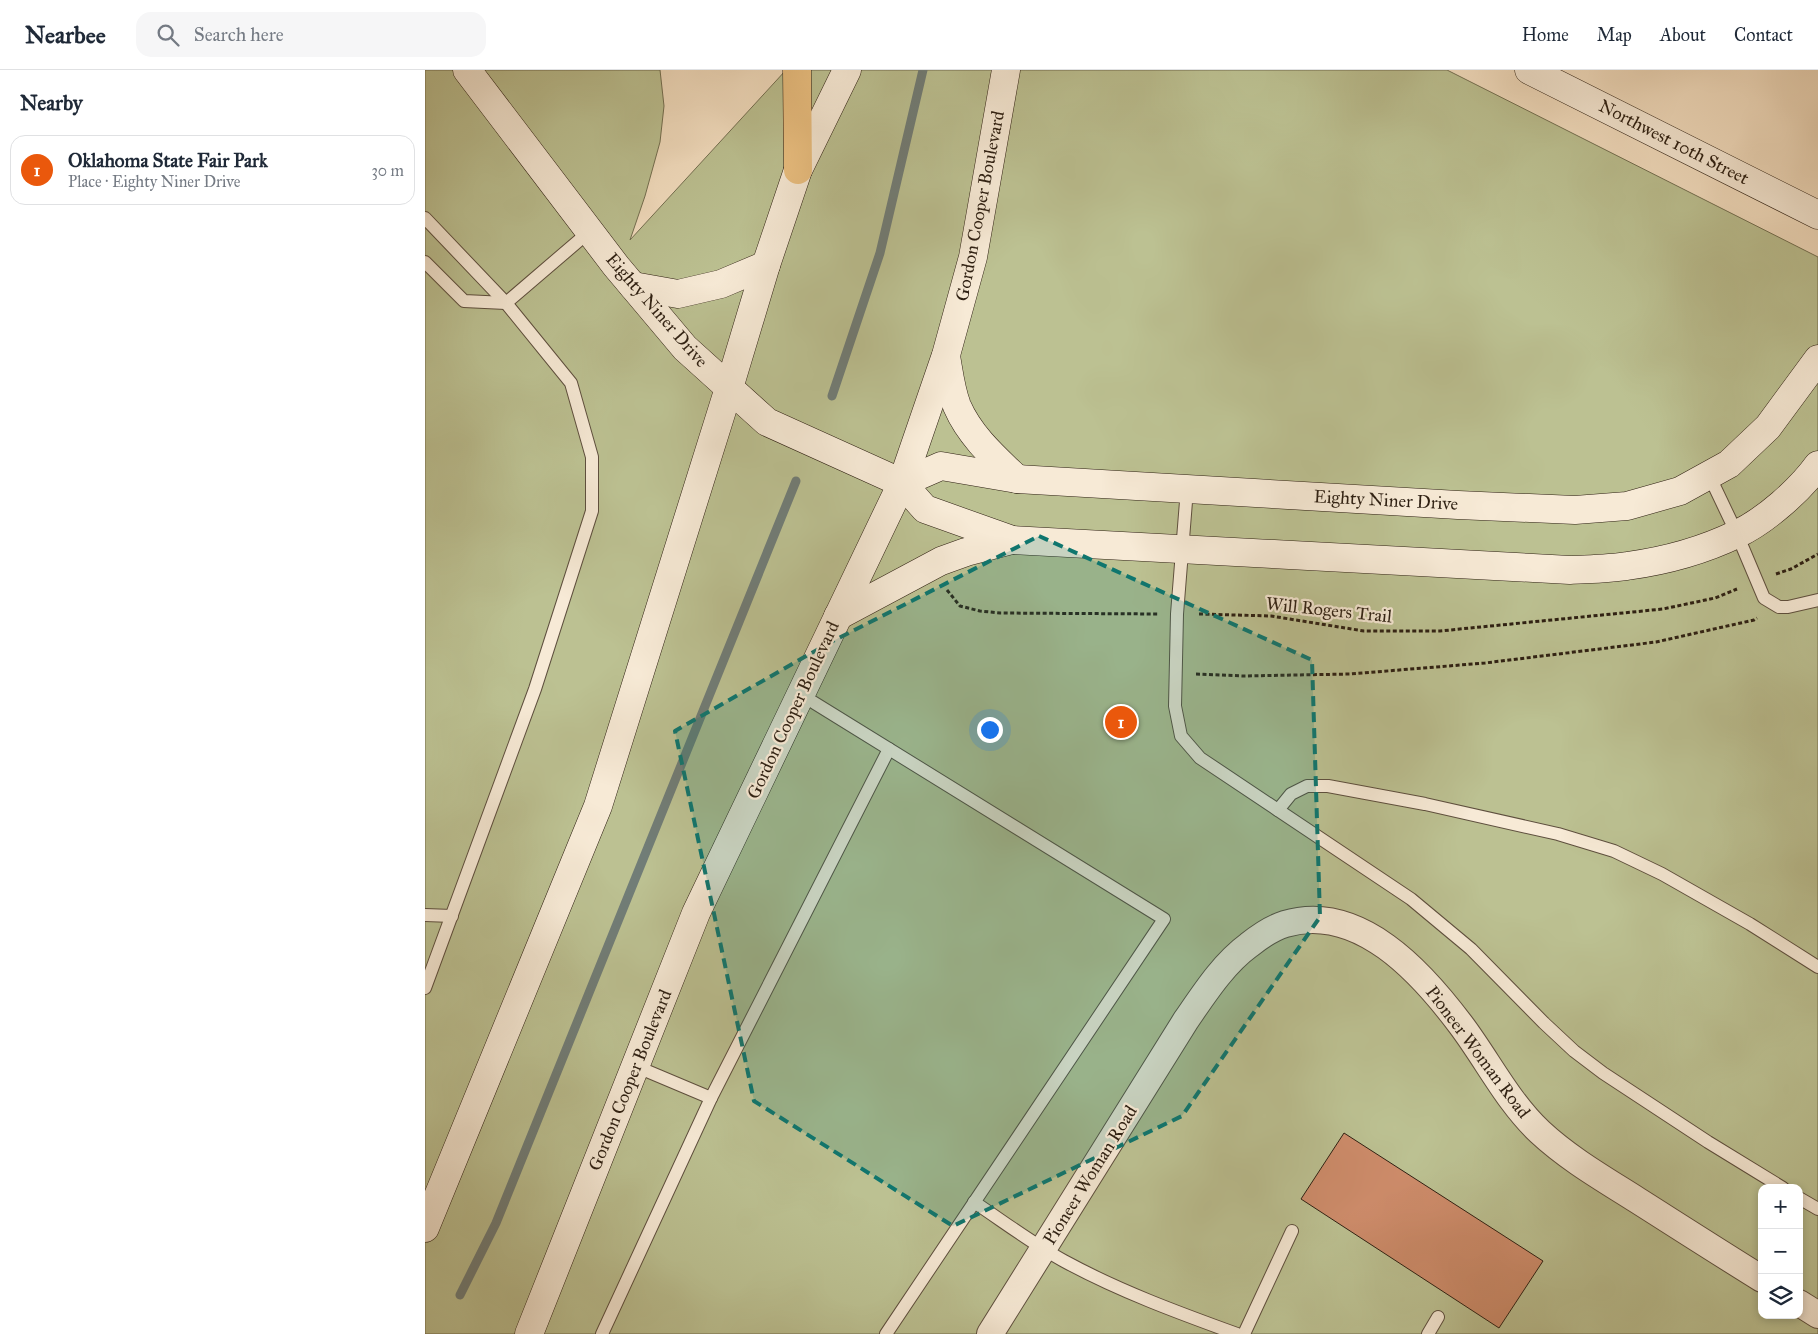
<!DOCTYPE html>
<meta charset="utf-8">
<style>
body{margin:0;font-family:"IM FELL Great Primer",serif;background:#f6f6f7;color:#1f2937}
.controls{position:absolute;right:15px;bottom:15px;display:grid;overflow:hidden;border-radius:10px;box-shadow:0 2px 8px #0003}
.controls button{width:45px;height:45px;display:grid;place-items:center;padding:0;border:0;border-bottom:1px solid #e0e1e3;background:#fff;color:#1f2937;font:25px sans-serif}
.you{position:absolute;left:564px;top:659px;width:18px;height:18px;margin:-12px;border:4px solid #fff;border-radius:50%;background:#1a73e8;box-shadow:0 0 0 8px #1a73e833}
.badge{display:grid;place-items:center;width:32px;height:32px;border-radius:50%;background:#ea580c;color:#fff;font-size:16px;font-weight:700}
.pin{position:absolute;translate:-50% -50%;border:2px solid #fff;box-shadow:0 1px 5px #0006}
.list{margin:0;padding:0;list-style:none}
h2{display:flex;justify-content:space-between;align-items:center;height:65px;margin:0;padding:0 20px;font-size:21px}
h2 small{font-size:16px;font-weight:400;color:#747a83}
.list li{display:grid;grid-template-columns:32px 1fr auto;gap:15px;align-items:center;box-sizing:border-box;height:70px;margin:0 10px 10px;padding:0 10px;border:1px solid #e0e1e3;border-radius:15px}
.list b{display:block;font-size:19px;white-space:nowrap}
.list p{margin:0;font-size:16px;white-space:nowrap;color:#747a83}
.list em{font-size:16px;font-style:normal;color:#747a83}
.icon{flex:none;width:28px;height:28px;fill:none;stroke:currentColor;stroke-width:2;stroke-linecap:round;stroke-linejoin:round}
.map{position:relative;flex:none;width:1393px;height:1264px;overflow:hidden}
header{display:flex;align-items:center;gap:30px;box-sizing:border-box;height:70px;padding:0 25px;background:#fff;border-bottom:1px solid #e0e1e3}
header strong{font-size:24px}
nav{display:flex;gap:28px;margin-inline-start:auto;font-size:18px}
.search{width:350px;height:45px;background:#f6f6f7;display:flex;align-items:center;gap:12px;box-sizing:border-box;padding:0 18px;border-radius:15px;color:#747a83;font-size:19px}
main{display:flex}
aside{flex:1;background:#fff}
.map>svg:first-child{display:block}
.green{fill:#bcc192;stroke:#747052;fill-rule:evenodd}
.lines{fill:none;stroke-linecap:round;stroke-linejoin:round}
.stream{stroke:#717d77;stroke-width:9}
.building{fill:#ce8c6b;stroke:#2d1f12}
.lane-casing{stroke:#5e4f3e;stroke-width:14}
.street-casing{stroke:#5e4f3e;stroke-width:28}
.secondary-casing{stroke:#2d1f12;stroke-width:29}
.highway-casing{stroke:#2d1f12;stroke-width:29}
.path{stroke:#2d1f12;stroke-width:3;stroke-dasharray:4 2.5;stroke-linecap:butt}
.lane{stroke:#f7ead6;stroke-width:12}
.street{stroke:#f7ead6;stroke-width:26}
.secondary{stroke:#f7ead6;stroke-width:28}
.highway{stroke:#eabf80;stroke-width:28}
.marked{fill:#0f766e;fill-opacity:0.2;stroke:#0f766e;stroke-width:4;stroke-dasharray:10 6;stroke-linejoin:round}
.labels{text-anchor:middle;stroke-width:4.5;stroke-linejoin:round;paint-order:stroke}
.street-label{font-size:18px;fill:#2d1f12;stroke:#f7ead6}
</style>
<header>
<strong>Nearbee</strong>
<div class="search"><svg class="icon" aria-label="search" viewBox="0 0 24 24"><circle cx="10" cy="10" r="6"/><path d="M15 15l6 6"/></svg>Search here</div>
<nav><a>Home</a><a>Map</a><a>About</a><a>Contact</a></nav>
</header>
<main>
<aside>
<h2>Nearby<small></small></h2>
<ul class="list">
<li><span class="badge">1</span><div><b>Oklahoma State Fair Park</b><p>Place · Eighty Niner Drive</p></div><em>30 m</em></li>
</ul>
</aside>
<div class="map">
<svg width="1393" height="1264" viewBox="0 0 1393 1264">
<rect width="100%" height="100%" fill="#f3dec0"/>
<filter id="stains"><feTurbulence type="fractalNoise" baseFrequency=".004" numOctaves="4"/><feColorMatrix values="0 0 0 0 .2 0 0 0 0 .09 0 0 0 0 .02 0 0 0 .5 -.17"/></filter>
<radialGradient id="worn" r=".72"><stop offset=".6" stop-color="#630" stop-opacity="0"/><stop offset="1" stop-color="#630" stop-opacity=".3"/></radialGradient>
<path class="green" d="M 0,0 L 235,0 L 239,36 L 235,72 L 220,126 L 205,170 L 361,0 L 1022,0 L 1393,187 L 1393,1264 L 0,1264 ZM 1337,1118 L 1374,1118 L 1374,1245 L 1337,1245 Z"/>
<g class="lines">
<g class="stream">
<path d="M 407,326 L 455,183 L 498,0"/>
<path d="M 35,1225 L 71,1153 L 371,411"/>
</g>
</g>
<path class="building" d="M 919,1063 L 1118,1191 L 1074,1258 L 876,1129 Z"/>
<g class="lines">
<g class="lane-casing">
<g id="lane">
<path d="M 0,148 L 81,233 L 146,313 L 167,387 L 167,441 L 110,619 L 0,918"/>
<path d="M 0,192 L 39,231 L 81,233 L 165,161"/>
<path d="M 1284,405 L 1312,464 L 1339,528 L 1354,537 L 1363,537 L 1393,530"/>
<path d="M 762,419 L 752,544 L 750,636 L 756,666 L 775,688 L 986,829 L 1046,879 L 1119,953 L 1149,981 L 1178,1003 L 1283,1072 L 1358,1118"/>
<path d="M 375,624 L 739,849 L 461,1264"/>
<path d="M 853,740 L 866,724 L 882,716 L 903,716 L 1000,734 L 1133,764 L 1189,781 L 1237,804 L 1325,854 L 1393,897"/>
<path d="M 0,845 L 27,846"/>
<path d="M 286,1028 L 464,679"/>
<path d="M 1374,1128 L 1393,1139"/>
<path d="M 549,1132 C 579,1152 608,1174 639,1191 C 694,1221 754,1243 812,1264"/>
<path d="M 177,1264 L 286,1028 L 210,996"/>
<path d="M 819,1264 L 867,1161"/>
<path d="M 1003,1264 L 1013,1247"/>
</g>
</g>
<g class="street-casing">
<g id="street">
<path d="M 1374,1233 L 1393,1245"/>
<path d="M 565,1264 L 761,950 C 779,924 798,894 824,875 C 834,867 847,858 860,854 C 934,832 997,903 1036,955 C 1063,991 1083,1032 1115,1062 C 1144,1089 1179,1109 1212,1130 C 1253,1156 1295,1183 1337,1209"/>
</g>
</g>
<g class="secondary-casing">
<g id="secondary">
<path d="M 42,0 L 191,196 L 260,278 L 342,352 L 477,413 L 500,439 L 587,470 L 1145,500 C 1164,499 1184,499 1202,496 C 1239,491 1279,480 1312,464 C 1340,451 1375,420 1393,395"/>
<path d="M 1104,0 L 1393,145"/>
<path d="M 208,216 L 253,224 L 296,214 L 341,195"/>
<path d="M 521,286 C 524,303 526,321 532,336 C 545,366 569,387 592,409"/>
<path d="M 477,413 L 516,396 L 592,409 L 1033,435 L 1150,440 L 1202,436 L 1255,421 L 1304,394 L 1343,357 L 1393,289"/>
<path d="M 413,546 L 516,491 L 541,482 L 587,470"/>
<path d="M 0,1158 L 173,736 L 304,318 L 341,195 L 373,100 L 422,0"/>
<path d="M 104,1264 L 271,843 L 477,413 L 521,285 L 548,187 L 581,0"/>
</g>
</g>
<g class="highway-casing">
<path id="highway" d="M 372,0 L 373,100"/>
</g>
<g class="path">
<path d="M 1351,504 L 1366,499 L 1393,484"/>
<path d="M 522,520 L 535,536 L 555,541 L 575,543 L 733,544"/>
<path d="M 774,544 L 846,546 L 939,561 L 1015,561 L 1238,539 L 1290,528 L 1312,519"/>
<path d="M 771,604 L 819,606 L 925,604 L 1060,593 L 1231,572 L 1329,550 L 1332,548"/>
</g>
<use href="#lane" class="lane"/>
<use href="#street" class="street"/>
<use href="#secondary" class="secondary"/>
<use href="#highway" class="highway"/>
</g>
<path class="marked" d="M 614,466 L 887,590 L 895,847 L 757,1046 L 528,1156 L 329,1031 L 250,661 L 404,573 Z"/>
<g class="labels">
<g class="street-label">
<text transform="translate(1249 72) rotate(27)" y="6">Northwest 10th Street</text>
<text transform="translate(555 136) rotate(-79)" y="6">Gordon Cooper Boulevard</text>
<text transform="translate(232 240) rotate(49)" y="6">Eighty Niner Drive</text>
<text transform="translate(961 430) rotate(3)" y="6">Eighty Niner Drive</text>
<text transform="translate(904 540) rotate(6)" y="6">Will Rogers Trail</text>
<text transform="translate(368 640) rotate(-65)" y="6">Gordon Cooper Boulevard</text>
<text transform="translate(1053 982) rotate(53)" y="6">Pioneer Woman Road</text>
<text transform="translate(205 1010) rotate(-68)" y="6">Gordon Cooper Boulevard</text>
<text transform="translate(665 1105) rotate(-58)" y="6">Pioneer Woman Road</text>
</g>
</g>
<rect width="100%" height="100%" filter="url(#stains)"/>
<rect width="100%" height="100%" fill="url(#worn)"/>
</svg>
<div class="controls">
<button>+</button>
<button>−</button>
<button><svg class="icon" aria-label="layers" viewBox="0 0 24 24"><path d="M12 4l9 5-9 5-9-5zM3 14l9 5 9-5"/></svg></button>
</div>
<div class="you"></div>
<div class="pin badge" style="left:696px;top:652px">1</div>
</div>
</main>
